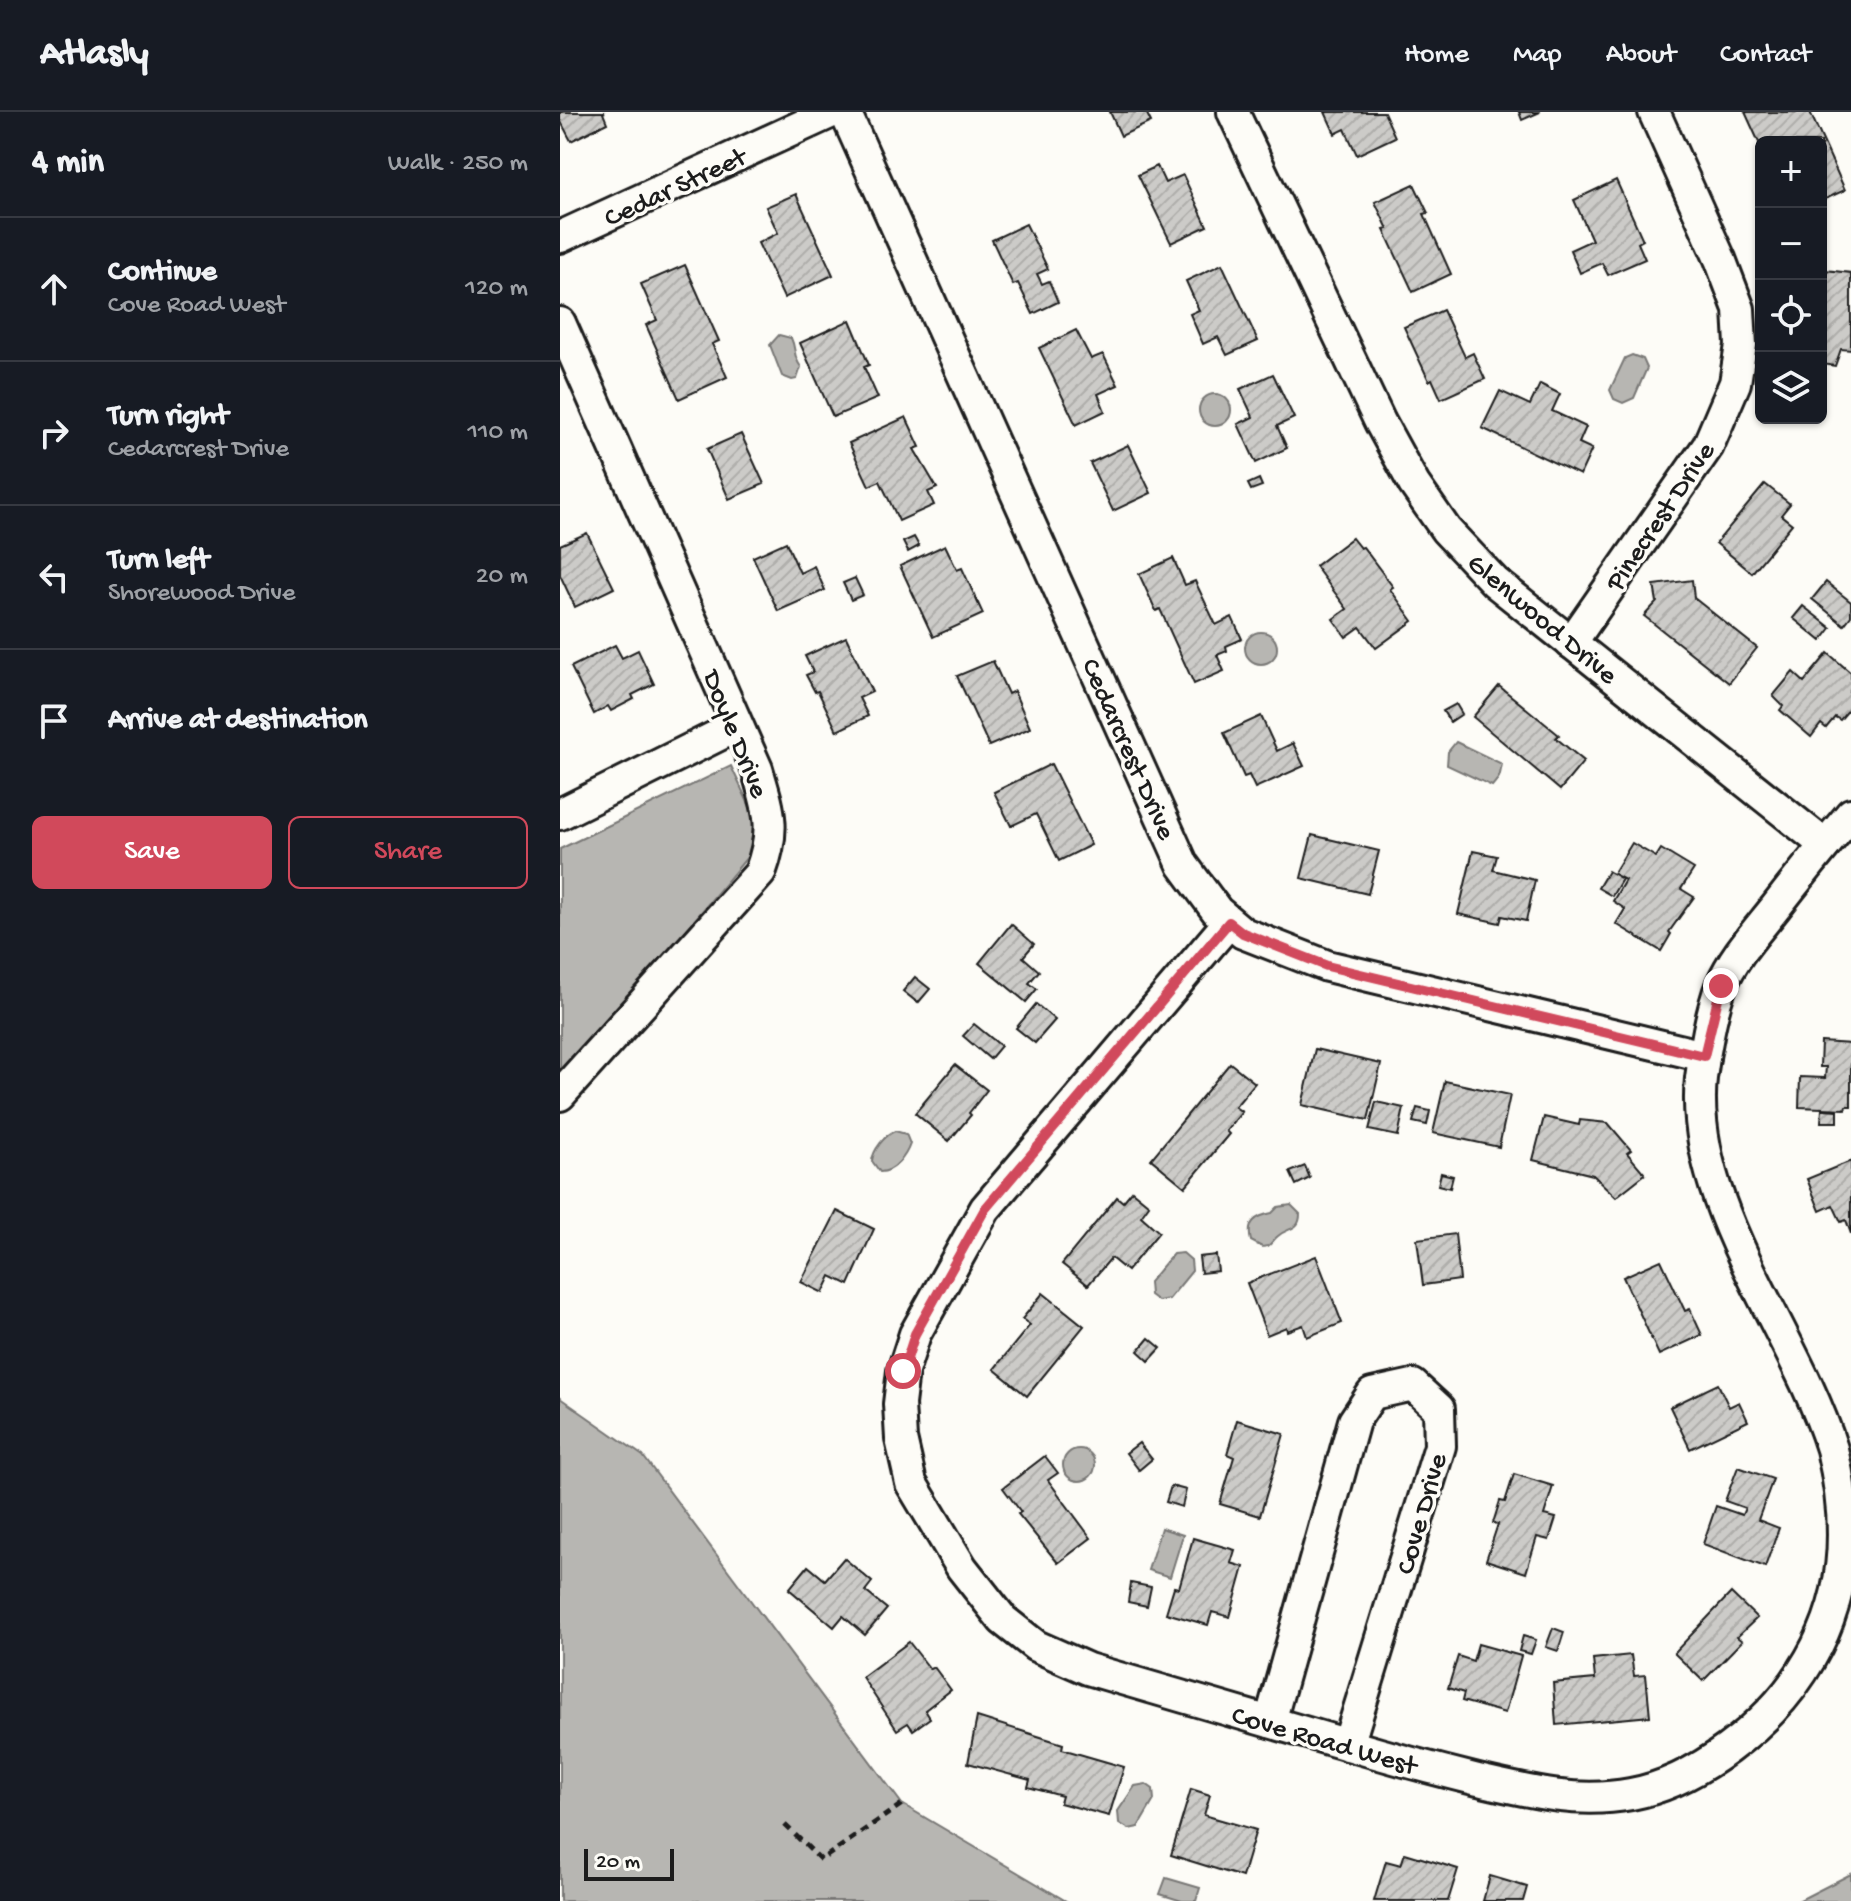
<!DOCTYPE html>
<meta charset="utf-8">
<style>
body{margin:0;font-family:"Gochi Hand",sans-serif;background:#20242c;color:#f1f3f6}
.controls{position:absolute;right:24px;top:24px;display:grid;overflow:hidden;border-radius:12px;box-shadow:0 2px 6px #0004}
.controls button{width:72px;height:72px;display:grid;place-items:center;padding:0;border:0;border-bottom:2px solid #363941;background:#171b24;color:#f1f3f6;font:40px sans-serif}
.scale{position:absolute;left:24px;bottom:20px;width:90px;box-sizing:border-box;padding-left:8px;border:4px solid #1c1c1c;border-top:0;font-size:22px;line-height:28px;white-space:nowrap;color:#1c1c1c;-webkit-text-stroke:6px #fdfcf7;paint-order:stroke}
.stop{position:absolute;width:24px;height:24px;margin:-18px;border:6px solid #d1495b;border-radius:50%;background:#fff}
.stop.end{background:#d1495b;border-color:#fff;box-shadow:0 2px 8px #0008}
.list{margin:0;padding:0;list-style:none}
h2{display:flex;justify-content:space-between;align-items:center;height:104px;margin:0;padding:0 32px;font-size:34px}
h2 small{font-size:26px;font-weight:400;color:#9ea1a6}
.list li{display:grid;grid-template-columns:52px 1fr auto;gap:24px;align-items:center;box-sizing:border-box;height:144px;padding:0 32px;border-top:2px solid #363941}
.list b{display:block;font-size:30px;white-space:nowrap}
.list p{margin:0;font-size:26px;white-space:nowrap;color:#9ea1a6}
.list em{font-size:26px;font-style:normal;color:#9ea1a6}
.actions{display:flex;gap:16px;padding:24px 32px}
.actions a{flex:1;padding:18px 0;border:2px solid #d1495b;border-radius:12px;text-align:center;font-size:28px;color:#d1495b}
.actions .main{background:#d1495b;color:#fff}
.icon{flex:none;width:44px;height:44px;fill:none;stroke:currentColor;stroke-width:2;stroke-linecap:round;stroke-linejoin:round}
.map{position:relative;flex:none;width:1291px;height:1789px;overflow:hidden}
header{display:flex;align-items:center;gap:48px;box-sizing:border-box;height:112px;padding:0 40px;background:#171b24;border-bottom:2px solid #363941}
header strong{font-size:38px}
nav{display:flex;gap:44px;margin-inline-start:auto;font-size:28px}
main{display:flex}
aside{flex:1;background:#171b24}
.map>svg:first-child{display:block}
.water{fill:#b7b6b2;stroke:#797876;stroke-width:2}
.building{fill:url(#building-hatch);stroke:#1c1c1c;stroke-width:2}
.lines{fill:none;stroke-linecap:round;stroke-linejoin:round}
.minor-casing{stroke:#1c1c1c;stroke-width:36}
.path{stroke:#1c1c1c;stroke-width:5;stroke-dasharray:8 6;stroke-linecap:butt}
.minor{stroke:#fdfcf7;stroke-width:30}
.route{stroke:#d1495b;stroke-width:10}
.labels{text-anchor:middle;stroke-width:7;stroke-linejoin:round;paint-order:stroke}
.street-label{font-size:28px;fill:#1c1c1c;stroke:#fdfcf7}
</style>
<header>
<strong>Atlasly</strong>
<nav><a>Home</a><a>Map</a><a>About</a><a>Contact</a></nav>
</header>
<main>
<aside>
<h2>4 min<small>Walk · 250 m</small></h2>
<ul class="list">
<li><svg class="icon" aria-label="ahead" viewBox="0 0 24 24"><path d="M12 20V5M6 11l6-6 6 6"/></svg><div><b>Continue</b><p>Cove Road West</p></div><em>120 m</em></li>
<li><svg class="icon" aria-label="right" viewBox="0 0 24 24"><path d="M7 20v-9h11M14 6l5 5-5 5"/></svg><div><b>Turn right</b><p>Cedarcrest Drive</p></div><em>110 m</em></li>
<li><svg class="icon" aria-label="left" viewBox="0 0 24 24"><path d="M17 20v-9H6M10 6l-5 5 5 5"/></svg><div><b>Turn left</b><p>Shorewood Drive</p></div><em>20 m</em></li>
<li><svg class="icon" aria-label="arrive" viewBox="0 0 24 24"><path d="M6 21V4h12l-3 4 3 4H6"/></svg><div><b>Arrive at destination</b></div></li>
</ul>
<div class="actions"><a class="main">Save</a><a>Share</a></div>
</aside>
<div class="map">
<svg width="1291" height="1789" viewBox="0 0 1291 1789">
<defs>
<pattern id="building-hatch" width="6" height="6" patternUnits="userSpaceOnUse" patternTransform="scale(2)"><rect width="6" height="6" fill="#cccbc8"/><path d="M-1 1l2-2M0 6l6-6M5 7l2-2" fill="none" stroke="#afaeab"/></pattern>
</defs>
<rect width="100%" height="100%" fill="#fdfcf7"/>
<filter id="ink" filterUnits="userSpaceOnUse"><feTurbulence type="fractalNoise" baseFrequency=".0125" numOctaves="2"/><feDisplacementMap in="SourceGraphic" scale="16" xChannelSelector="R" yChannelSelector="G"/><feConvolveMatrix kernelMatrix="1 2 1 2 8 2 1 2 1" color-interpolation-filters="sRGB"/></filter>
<g filter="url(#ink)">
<g class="water">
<path d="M 219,223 L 231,226 C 237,238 232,243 241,255 L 237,267 L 232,268 L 222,264 L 210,233 Z"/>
<path d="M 1072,243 L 1083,247 L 1087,256 L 1074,286 L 1063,291 L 1054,287 L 1050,278 L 1065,246 Z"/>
<circle cx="655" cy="298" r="16"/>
<circle cx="701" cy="536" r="16"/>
<path d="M 896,630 L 942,652 C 939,667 941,663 932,674 L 887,653 L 888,640 Z"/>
<path d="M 171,654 L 204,725 L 0,969 L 0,737 Z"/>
<path d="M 335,1019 L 346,1022 L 350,1032 C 346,1044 334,1060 320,1060 L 312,1049 C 313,1038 325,1023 335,1019 Z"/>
<path d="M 731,1093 L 740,1102 C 740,1119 728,1115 718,1124 C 714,1127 712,1131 708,1134 L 702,1135 L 691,1129 C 686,1110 696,1104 712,1101 L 718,1095 Z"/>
<path d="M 623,1141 L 631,1148 L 632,1159 L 609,1187 L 598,1189 L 590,1183 L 589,1170 L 613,1142 Z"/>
<path d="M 0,1286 L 83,1344 L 342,1692 L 506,1789 L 0,1789 Z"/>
<circle cx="519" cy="1353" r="16"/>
<path d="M 601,1416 L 623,1423 L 610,1465 L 588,1458 Z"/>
<path d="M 586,1672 L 593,1677 L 594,1688 L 578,1715 L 569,1717 L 559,1711 L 558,1699 L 575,1674 Z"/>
<path d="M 1291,1762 L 1291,1789 L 1238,1789 Z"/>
<path d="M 606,1766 L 640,1776 L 636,1789 L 622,1789 L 600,1782 Z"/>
</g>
<g class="building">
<path d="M 0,0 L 45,0 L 43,1 L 47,11 L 11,29 L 0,8 Z"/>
<path d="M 550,0 L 586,0 L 591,10 L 561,24 Z"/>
<path d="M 765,0 L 824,0 L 835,25 L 797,43 L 785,17 L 775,22 Z"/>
<path d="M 959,0 L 980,0 L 962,8 Z"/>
<path d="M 1185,0 L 1250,0 L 1285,78 L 1261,89 L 1261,30 L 1201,30 L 1201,35 Z"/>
<path d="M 597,54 L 605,71 L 623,63 L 647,114 L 611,131 L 578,63 Z"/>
<path d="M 1056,68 L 1083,128 L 1078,131 L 1085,147 L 1048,163 L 1042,151 L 1020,161 L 1010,138 L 1032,128 L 1014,88 Z"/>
<path d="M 854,72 L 868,101 L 864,102 L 891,162 L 853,180 L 824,118 L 828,117 L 815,90 Z"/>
<path d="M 236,82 L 273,163 L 224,186 L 198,131 L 218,121 L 206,95 Z"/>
<path d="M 466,112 L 488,157 L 477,162 L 482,172 L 489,169 L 498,190 L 473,202 L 458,171 L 453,173 L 432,128 Z"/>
<path d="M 662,152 L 698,229 L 667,243 L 658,225 L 643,232 L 630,202 L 639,198 L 626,169 Z"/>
<path d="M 125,153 L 159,229 L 152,232 L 167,265 L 119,287 L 86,213 L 97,208 L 81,172 Z"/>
<path d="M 1265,158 L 1291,161 L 1291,238 L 1281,237 L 1275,254 L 1261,252 L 1261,191 Z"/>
<path d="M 883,198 L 905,245 L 913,241 L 925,267 L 881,287 L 872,267 L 869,269 L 844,215 Z"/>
<path d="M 290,208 L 309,253 L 304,255 L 318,286 L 273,305 L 240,231 Z"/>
<path d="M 516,218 L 531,247 L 543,242 L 558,273 L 538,282 L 545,299 L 516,313 L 479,236 Z"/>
<path d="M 713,262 L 734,306 L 717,314 L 727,336 L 696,351 L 678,312 L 693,305 L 680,277 Z"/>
<path d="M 980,272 L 1000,282 L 992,299 L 1026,315 L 1019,331 L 1032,337 L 1020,363 L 922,316 L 940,279 L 970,293 Z"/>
<path d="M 346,305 L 360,335 L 354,337 L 377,376 L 368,380 L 374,393 L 339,409 L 320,369 L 309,374 L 289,331 Z"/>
<path d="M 181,322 L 204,372 L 169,387 L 147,337 Z"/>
<path d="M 568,333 L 591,381 L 553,399 L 530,351 Z"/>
<path d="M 699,367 L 702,374 L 691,378 L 688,372 Z"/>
<path d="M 1205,372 L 1230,392 L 1221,403 L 1232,412 L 1192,461 L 1156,431 Z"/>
<path d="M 27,421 L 54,476 L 15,495 L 0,463 L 0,433 Z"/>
<path d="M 354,425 L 359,434 L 348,440 L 343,430 Z"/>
<path d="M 792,426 L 800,436 L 803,435 L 833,475 L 830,477 L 853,509 L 816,536 L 800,515 L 786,525 L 773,507 L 787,497 L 755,454 Z"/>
<path d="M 226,430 L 240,461 L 254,454 L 265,478 L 218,499 L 193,445 Z"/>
<path d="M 385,433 L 397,458 L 402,456 L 423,502 L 373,525 L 340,454 Z"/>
<path d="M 613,446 L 625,473 L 635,469 L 656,513 L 672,505 L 682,527 L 666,534 L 667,539 L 657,543 L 664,559 L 634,572 L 600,497 L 596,499 L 579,462 Z"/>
<path d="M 295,466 L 303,483 L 291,488 L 283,471 Z"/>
<path d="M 1132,468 L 1134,486 L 1197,536 L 1169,571 L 1084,504 L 1097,490 L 1094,473 Z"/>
<path d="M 1266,470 L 1291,490 L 1291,504 L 1284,513 L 1252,487 Z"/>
<path d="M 1243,494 L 1271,516 L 1261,529 L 1233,506 Z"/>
<path d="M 286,525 L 312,580 L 299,586 L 308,604 L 277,619 L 258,579 L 255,580 L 246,563 L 253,560 L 245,544 Z"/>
<path d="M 55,533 L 62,546 L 78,538 L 94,572 L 72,583 L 74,587 L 51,599 L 48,594 L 34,602 L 11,555 Z"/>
<path d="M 1268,541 L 1291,561 L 1291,577 L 1289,580 L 1291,582 L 1291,595 L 1280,608 L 1275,605 L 1266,616 L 1261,612 L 1251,625 L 1220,598 L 1223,594 L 1213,584 L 1233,560 L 1244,570 Z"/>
<path d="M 433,549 L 448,582 L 454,579 L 470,616 L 429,634 L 397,564 Z"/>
<path d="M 939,574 L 999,623 L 996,626 L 1024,649 L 1000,678 L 913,605 Z"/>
<path d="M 896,592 L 902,602 L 890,610 L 883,599 Z"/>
<path d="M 701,604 L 717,639 L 733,631 L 744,654 L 695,676 L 689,663 L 684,665 L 664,621 Z"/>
<path d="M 491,652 L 531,733 L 499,749 L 476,702 L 451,714 L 434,680 Z"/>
<path d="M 752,723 L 819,739 L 808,782 L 741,766 Z"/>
<path d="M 1072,731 L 1096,745 L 1101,737 L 1134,757 L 1121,777 L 1134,785 L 1109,820 L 1111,822 L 1101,839 L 1056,812 L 1065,797 L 1053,789 L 1065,768 L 1053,762 Z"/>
<path d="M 913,739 L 937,744 L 933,758 L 975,768 L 966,809 L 942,804 L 940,811 L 898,802 Z"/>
<path d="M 1048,759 L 1062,767 L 1052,784 L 1038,776 Z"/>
<path d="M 451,812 L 474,832 L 463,845 L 479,859 L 469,871 L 477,877 L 466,890 L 419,851 Z"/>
<path d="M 355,865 L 370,877 L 358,891 L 343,879 Z"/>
<path d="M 476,892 L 495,908 L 475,931 L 456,916 Z"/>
<path d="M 414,912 L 441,934 L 430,947 L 403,924 Z"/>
<path d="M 1261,930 L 1291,932 L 1291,994 L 1286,994 L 1285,997 L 1239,995 L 1240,965 L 1265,966 L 1266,955 L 1260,955 Z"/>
<path d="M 755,937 L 821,952 L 808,1008 L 742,993 Z"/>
<path d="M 670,951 L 695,971 L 675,995 L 682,1000 L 666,1019 L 669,1022 L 625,1075 L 591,1047 Z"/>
<path d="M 395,953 L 427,978 L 409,1001 L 411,1003 L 389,1029 L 355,1001 Z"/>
<path d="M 885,969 L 950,983 L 939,1035 L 873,1021 Z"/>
<path d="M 816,990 L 844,996 L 838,1024 L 809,1018 Z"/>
<path d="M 857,996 L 870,999 L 867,1013 L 853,1010 Z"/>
<path d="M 1262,997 L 1278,998 L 1278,1010 L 1261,1010 Z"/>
<path d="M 984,1005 L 1019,1013 L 1020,1008 L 1048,1011 L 1071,1038 L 1067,1041 L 1085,1062 L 1056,1085 L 1033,1063 L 973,1048 Z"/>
<path d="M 1291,1049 L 1291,1122 L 1286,1108 L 1281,1110 L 1273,1093 L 1260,1099 L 1247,1067 Z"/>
<path d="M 745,1054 L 750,1066 L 736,1073 L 730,1060 Z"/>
<path d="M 881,1061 L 893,1064 L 890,1076 L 878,1073 Z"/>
<path d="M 572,1079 L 589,1093 L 581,1104 L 599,1120 L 567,1159 L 551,1146 L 528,1173 L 502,1152 L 557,1085 L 563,1090 Z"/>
<path d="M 277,1099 L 314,1117 L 289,1173 L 271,1164 L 263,1181 L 241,1170 Z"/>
<path d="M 895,1122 L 900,1168 L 863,1173 L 857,1127 Z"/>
<path d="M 656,1143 L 658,1159 L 641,1161 L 639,1145 Z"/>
<path d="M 756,1144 L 782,1211 L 747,1225 L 743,1213 L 727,1219 L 726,1215 L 707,1223 L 687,1171 Z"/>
<path d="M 1101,1148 L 1125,1199 L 1130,1197 L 1142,1223 L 1099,1243 L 1063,1165 Z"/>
<path d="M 483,1181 L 524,1214 L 467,1284 L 434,1257 L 470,1213 L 462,1207 Z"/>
<path d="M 589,1226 L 601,1236 L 589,1249 L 578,1239 Z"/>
<path d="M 1158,1272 L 1169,1295 L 1179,1290 L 1188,1309 L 1130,1337 L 1110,1295 Z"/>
<path d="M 677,1308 L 724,1322 L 700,1404 L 660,1392 L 674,1345 L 667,1342 Z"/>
<path d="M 579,1331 L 592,1347 L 579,1358 L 566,1341 Z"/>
<path d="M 485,1344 L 498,1361 L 488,1368 L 531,1426 L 498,1451 L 458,1402 L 461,1400 L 443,1376 Z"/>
<path d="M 1178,1355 L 1213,1367 L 1198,1408 L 1219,1416 L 1205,1455 L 1143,1432 L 1156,1394 L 1182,1403 L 1185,1396 L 1165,1389 Z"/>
<path d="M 954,1362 L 993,1374 L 984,1403 L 996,1406 L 989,1428 L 977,1425 L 966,1461 L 926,1448 L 938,1412 L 933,1411 L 940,1389 L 945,1390 Z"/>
<path d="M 611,1374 L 626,1378 L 622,1395 L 606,1390 Z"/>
<path d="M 633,1426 L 675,1438 L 671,1451 L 684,1455 L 670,1505 L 652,1500 L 648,1513 L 606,1501 L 614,1475 L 619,1476 Z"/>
<path d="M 284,1446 L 312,1470 L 305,1479 L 327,1497 L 305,1523 L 283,1504 L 274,1515 L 229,1477 L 248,1454 L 265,1468 Z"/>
<path d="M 571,1471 L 591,1475 L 587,1494 L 568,1490 Z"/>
<path d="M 1171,1481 L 1197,1506 L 1177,1525 L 1182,1529 L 1143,1569 L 1114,1541 Z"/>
<path d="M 993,1516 L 1004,1520 L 998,1539 L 986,1535 Z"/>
<path d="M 963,1524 L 976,1528 L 971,1542 L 959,1539 Z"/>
<path d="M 349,1530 L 370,1557 L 374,1555 L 391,1578 L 365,1598 L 370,1606 L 353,1618 L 348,1611 L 337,1618 L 302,1565 Z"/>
<path d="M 918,1532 L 961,1544 L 945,1601 L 902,1589 L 904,1581 L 888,1576 L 898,1544 L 913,1549 Z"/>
<path d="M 1071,1543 L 1074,1564 L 1086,1563 L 1090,1604 L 996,1613 L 993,1571 L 1035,1567 L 1033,1547 Z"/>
<path d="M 417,1605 L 503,1632 L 502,1637 L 564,1655 L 549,1704 L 500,1691 L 502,1684 L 468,1675 L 470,1668 L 408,1651 Z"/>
<path d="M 631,1677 L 650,1683 L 644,1703 L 696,1718 L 682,1765 L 611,1743 Z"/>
<path d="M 845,1741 L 898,1757 L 888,1789 L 814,1789 L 826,1749 L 841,1753 Z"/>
<path d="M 930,1764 L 967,1775 L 963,1789 L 923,1789 Z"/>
</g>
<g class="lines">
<g class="minor-casing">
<g id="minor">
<path d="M 285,0 L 623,753 L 657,799 L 683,821 L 767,854 L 1144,944"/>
<path d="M 673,0 L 820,310 L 854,372 L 886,418 L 935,470 L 1265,733"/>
<path d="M 0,125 L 272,0"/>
<path d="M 0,211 L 197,657 C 210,701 216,717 200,761 L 0,983"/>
<path d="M 1011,531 L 1148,334 L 1175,271 L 1181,233 L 1179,197 L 1160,147 L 1094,0"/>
<path d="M 0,702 L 177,614"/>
<path d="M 669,810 L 425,1097 L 355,1222 L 343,1259 L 339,1292 L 341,1327 L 351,1371 L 402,1456 L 443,1508 L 476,1534 L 528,1557 C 614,1582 699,1607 785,1632 C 829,1645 873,1657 918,1668 C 970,1680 1018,1692 1071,1682 C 1136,1670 1207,1614 1242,1560 C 1288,1490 1291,1417 1272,1337 C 1236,1220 1128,1092 1141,966 C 1144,942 1152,896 1161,874 C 1173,845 1196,820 1215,796 C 1240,764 1265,733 1291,702"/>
<path d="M 710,1610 L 794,1309 L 812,1282 L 853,1273 L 879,1297 L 880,1334 L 788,1633"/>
</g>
</g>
<path class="path" d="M 225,1713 L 261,1748 L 342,1692"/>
<use href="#minor" class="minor"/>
</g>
</g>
<g class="lines" filter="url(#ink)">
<path class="route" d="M 343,1259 L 355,1222 L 425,1097 L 669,810 L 683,821 L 767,854 L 1144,944 L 1161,874"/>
</g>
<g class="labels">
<g class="street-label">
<text transform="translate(114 73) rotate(-25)" y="10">Cedar Street</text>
<text transform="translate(1098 403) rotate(-56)" y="10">Pinecrest Drive</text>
<text transform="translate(984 505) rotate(40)" y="10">Glenwood Drive</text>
<text transform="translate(178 621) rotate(68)" y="10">Doyle Drive</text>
<text transform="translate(571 636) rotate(66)" y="10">Cedarcrest Drive</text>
<text transform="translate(859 1401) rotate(-74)" y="10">Cove Drive</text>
<text transform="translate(765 1626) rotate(16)" y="10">Cove Road West</text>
</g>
</g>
</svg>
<div class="controls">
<button>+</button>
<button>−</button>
<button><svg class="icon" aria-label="locate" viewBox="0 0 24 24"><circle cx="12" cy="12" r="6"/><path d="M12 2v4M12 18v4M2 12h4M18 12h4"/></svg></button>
<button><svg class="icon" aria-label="layers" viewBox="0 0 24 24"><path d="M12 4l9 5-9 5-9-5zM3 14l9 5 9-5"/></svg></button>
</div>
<div class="scale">20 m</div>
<div class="stop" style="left:343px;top:1259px"></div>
<div class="stop end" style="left:1161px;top:874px"></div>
</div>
</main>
